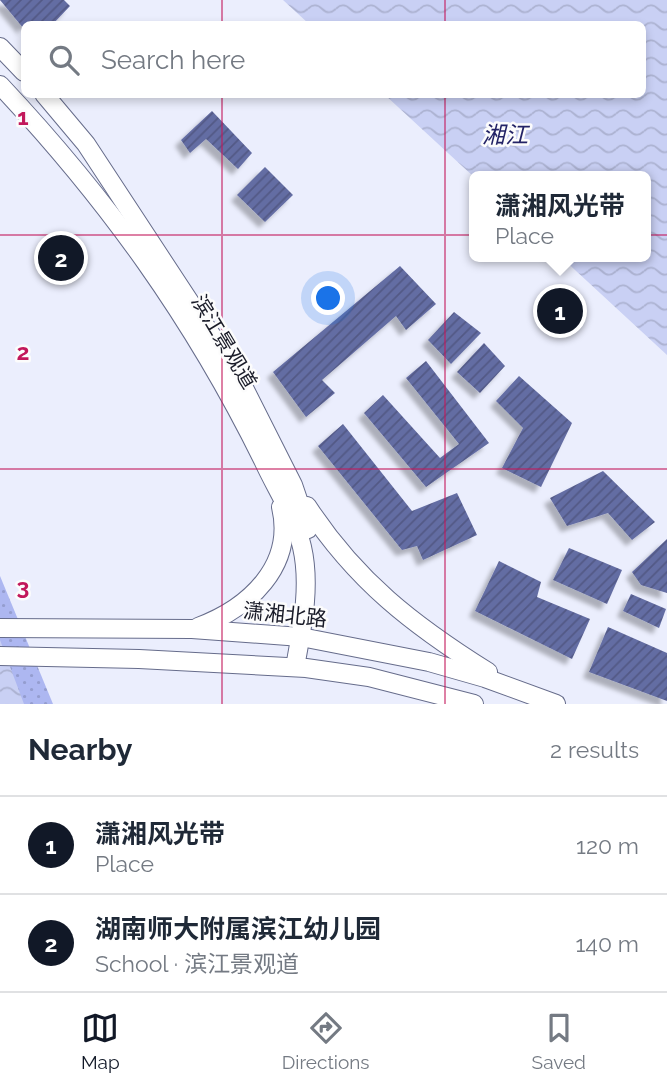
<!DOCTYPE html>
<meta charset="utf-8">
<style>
body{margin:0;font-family:Raleway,"Noto Sans SC",sans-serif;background:#f2f2f3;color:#1f2937}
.you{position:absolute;left:329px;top:299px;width:24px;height:24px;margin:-18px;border:5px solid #fff;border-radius:50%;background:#1a73e8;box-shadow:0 0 0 10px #1a73e833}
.badge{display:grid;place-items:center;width:46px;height:46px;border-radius:50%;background:#111827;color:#fff;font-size:23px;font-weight:700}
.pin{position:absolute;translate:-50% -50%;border:4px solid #fff;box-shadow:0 2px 7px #0006}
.popup{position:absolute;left:469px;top:171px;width:182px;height:91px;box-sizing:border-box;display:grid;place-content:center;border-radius:10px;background:#fff;filter:drop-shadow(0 2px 5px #0005);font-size:23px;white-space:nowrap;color:#747a83}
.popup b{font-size:26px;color:#1f2937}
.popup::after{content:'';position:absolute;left:50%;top:100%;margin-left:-14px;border:14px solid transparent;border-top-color:#fff}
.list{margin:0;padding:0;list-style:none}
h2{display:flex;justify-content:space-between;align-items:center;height:91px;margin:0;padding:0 28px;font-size:30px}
h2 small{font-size:23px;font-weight:400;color:#747a83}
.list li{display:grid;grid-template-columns:46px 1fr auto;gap:21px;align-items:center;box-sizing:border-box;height:98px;padding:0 28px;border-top:2px solid #e0e1e3}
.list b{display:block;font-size:26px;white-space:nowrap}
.list p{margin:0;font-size:23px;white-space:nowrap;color:#747a83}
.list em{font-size:23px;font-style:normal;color:#747a83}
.icon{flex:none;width:38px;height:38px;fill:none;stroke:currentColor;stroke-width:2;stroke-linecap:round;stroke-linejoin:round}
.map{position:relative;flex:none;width:667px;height:704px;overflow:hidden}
.search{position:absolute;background:#fff;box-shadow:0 4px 10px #0003;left:21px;right:21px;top:21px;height:77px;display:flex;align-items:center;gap:18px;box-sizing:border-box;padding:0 24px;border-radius:10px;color:#747a83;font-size:26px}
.sheet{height:287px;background:#fff}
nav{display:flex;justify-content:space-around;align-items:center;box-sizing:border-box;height:98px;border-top:2px solid #e0e1e3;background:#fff;font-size:19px;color:#747a83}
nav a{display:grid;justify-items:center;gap:4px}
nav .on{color:#111827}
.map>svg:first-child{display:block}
.park{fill:url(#park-dots)}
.water{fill:url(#water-waves)}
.building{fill:url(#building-hatch);filter:url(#shadow)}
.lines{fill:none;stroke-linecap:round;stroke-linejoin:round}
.major-casing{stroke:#666c8b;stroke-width:20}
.major{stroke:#fff;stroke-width:18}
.grid{fill:none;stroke:#c2185b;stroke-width:2;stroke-opacity:0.55}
.labels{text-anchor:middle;stroke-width:5;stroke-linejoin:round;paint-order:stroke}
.street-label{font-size:21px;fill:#191b28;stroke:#fcfcfc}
.water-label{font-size:23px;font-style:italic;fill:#232366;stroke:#fcfcfc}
.grid-label{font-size:23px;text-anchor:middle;font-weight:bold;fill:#c2185b;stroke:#fcfcfc;stroke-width:5;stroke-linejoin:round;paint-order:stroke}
</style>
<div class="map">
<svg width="667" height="704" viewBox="0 0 667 704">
<defs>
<pattern id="park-dots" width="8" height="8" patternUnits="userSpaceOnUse" patternTransform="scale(1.75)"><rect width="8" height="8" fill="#adb7f1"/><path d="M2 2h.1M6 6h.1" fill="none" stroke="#949dcf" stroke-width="1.8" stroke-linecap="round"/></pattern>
<pattern id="water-waves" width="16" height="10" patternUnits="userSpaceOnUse" patternTransform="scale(1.75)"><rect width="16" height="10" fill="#c9d0f4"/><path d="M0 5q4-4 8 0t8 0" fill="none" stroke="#acb2d1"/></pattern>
<pattern id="building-hatch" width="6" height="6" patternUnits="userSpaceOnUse" patternTransform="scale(1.75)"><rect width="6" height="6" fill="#646da3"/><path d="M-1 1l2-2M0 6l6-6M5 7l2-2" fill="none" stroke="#525985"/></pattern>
<filter id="shadow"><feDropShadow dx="-6" dy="6" stdDeviation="2" flood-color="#0004"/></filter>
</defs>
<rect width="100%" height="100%" fill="#ebeefd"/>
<path class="park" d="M 0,576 L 53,704 L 0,704 Z"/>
<g class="water">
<path d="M 283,0 L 667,0 L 667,355 L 561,257 L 646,257 L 646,176 L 474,177 L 385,95 L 642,94 L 642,24 L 309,24 Z"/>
<path d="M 0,640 L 24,704 L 0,704 Z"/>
</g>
<g class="building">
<path d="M 0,0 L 64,0 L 70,6 L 53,24 L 24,24 L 24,29 Z"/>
<path d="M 212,111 L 252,153 L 238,169 L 206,139 L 190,153 L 181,140 Z"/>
<path d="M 265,167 L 293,195 L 265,222 L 237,195 Z"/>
<path d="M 400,266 L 436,304 L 406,330 L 396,316 L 322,380 L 335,393 L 306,417 L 273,372 Z"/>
<path d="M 454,312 L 481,333 L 451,364 L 428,340 Z"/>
<path d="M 484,343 L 505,366 L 480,393 L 457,372 Z"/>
<path d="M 426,361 L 489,443 L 426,487 L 364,413 L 383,395 L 440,458 L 459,444 L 406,378 Z"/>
<path d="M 519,376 L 572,423 L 541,487 L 502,468 L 523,428 L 496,401 Z"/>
<path d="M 343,424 L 412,511 L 457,493 L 477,535 L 423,560 L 417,546 L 402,550 L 318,446 Z"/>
<path d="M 603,471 L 655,522 L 632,540 L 608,513 L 567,526 L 550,498 Z"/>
<path d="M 667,539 L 667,593 L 641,585 L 632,572 Z"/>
<path d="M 569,548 L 622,570 L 607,604 L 553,580 Z"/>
<path d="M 499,561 L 541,582 L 537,597 L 590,619 L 572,659 L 475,611 Z"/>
<path d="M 631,594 L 666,609 L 659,628 L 623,611 Z"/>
<path d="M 608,627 L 667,653 L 667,701 L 589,672 Z"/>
</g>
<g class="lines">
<g class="major-casing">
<g id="major">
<path d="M 0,47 L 24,72"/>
<path d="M 0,85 C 108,200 193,318 263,460 C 276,489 295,516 302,547 C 311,586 302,628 295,667"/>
<path d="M 44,94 L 86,144 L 237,374 L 293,485 L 308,529"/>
<path d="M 307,506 C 356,581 413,625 488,672"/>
<path d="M 198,627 C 249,608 295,566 281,507"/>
<path d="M 0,628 L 192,629 L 301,637 L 429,662 L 485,678 L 556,704"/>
<path d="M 0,656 L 139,659 L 306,668 L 369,677 L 474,704"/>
</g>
</g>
<use href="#major" class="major"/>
</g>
<path class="grid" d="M 222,0 L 222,24M 445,0 L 445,24M 222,94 L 222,704M 445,94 L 445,704M 0,235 L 667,235M 0,469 L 667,469"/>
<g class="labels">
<g class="street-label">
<text transform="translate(224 342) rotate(59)" y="7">滨江景观道</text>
<text transform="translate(285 615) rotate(6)" y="7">潇湘北路</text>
</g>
<g class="water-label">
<text x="505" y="143">湘江</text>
</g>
</g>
<g class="grid-label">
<text x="23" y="125">1</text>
<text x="23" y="360">2</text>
<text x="23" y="595">3</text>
</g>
</svg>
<div class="you"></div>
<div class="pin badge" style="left:560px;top:311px">1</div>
<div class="popup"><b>潇湘风光带</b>Place</div>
<div class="pin badge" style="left:61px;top:258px">2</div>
<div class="search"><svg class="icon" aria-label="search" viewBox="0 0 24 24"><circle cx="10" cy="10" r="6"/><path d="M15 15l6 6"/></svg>Search here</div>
</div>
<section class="sheet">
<h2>Nearby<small>2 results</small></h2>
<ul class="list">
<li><span class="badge">1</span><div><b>潇湘风光带</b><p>Place</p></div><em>120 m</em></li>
<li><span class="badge">2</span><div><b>湖南师大附属滨江幼儿园</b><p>School · 滨江景观道</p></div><em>140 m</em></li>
</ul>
</section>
<nav>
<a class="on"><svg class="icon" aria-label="map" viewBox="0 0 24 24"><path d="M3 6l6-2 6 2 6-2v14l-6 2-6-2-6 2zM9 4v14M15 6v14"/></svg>Map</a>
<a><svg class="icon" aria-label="directions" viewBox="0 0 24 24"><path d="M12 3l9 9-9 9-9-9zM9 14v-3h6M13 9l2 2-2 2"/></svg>Directions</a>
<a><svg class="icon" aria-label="saved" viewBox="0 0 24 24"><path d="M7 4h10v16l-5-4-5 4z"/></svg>Saved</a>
</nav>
